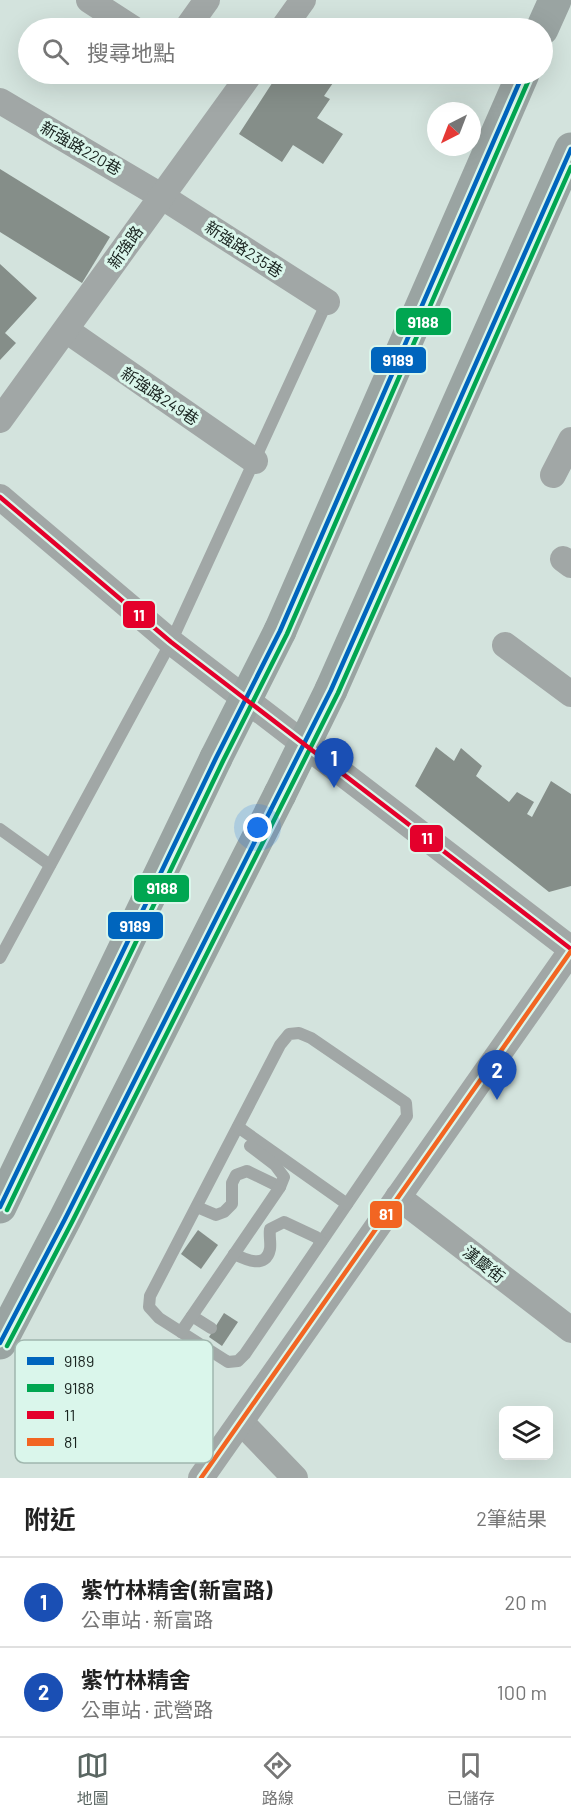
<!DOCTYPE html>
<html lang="zh-TW">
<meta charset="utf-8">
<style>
body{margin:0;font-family:Barlow,"Noto Sans TC",sans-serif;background:#f2f2f2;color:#222}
.controls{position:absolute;right:18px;bottom:18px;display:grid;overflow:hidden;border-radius:9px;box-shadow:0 6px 24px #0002}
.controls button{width:54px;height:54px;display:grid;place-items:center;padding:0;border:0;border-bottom:2px solid #e0e0e0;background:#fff;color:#222;font:30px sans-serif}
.compass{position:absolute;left:427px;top:102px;width:54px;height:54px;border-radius:50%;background:#fff;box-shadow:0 6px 24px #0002;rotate:222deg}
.you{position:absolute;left:258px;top:828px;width:21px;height:21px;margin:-15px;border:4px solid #fff;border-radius:50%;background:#1a73e8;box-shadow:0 0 0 9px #1a73e833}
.badge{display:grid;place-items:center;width:39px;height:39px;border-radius:50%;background:#5a6662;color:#fff;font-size:20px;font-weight:700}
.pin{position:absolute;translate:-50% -50px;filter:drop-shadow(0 2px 3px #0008)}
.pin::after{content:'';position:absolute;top:32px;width:21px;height:18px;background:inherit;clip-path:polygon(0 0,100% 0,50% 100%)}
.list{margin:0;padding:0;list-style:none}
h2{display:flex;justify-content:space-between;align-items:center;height:78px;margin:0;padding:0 24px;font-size:26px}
h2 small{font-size:20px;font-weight:400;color:#767676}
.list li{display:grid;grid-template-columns:39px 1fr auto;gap:18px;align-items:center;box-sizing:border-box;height:90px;padding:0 24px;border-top:2px solid #e0e0e0}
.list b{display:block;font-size:22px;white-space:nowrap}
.list p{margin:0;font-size:20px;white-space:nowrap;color:#767676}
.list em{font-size:20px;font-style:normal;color:#767676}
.icon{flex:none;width:33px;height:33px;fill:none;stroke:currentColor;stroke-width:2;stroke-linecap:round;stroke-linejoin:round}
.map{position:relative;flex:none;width:571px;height:1478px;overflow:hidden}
.search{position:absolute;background:#fff;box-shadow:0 6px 24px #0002;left:18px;right:18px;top:18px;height:66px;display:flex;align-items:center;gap:15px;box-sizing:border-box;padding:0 21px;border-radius:33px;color:#767676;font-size:22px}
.sheet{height:258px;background:#fff}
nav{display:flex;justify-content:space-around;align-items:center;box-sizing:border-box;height:84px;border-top:2px solid #e0e0e0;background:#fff;font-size:16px;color:#767676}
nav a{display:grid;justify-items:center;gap:3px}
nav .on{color:#5a6662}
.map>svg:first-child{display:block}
.building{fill:#858e89}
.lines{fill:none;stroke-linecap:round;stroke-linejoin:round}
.lane{stroke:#a1a7a6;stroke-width:12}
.street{stroke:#a1a7a6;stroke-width:26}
.highway{stroke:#9aa4a2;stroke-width:33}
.highway-bridge{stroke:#9aa4a2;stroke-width:33}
.bus-1-casing{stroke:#daf6eb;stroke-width:9}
.bus-2-casing{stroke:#daf6eb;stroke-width:9}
.bus-3-casing{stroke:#daf6eb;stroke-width:9}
.bus-4-casing{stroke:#daf6eb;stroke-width:9}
.bus-1{stroke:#0065bd;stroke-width:4.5}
.bus-2{stroke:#00a651;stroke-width:4.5}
.bus-3{stroke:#e4002b;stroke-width:4.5}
.bus-4{stroke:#f26522;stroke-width:4.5}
.labels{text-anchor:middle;stroke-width:6;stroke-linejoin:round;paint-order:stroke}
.street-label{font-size:16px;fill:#19231f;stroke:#daf6eb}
.key{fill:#daf6eb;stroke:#a0b7ae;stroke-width:1.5}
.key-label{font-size:16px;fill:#19231f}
.line-badge{stroke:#daf6eb;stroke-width:2}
.badge-label{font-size:16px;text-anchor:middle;font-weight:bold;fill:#fff}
</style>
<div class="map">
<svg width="571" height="1478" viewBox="0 0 571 1478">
<rect width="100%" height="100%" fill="#d3e3dd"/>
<g class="building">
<path d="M 278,74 L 325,74 L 335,80 L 324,96 L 330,99 L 317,118 L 343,134 L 323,164 L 293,145 L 282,162 L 239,134 Z"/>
<path d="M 0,169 L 110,237 L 82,283 L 0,232 Z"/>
<path d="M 0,264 L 37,298 L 5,333 L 16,343 L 0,360 Z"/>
<path d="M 436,747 L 454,761 L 461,748 L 482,766 L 476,776 L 509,802 L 517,792 L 534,802 L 527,814 L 532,817 L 551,781 L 571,794 L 571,886 L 549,892 L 415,786 Z"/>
<path d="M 198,1230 L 218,1245 L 201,1269 L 181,1254 Z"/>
<path d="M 224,1313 L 238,1322 L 222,1346 L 209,1337 Z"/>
</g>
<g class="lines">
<g class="lane">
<path d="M 0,829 L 50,865"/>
<path d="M 0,958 L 171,642 L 327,302"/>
<path d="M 299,1033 L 311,1038 L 406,1103 L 407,1116 L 245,1354 L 238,1361 L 228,1362 L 159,1318 L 149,1307 L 150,1296 L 280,1045 L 289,1034 Z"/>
<path d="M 238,1127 L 347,1204"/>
<path d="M 197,1207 L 216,1215 L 224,1212 L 232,1204 L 232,1183 L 236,1175 L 247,1171 L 280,1187"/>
<path d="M 234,1254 C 246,1260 266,1269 270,1249 C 271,1243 269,1236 270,1229 L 284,1222 L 316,1237 L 321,1242"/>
<path d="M 192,1316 L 211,1328"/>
<path d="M 181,1332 L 280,1187 L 284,1177 L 275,1165 L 250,1146"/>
</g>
<g class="street">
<path d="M 89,0 L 132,28"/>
<path d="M 187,28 L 207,0"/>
<path d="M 283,28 L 303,0"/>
<path d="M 0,101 L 161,196 L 327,302"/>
<path d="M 66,330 L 255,461"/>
<path d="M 0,420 L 250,74"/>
<path d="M 553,475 L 571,440"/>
<path d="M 0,497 L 171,642 L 571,949"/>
<path d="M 563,559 L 571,565"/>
<path d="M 505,645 L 571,694"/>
<path d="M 398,1197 L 571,1330"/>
<path d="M 241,1422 L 295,1478"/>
<path d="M 201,1478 L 571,951"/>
</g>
<g class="highway">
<path d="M 542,29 L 555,0"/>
<path d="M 280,631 L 523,74"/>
<path d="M 331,690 L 571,149"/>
<path d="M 0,1207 L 216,758"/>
<path d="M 0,1343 L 65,1219 L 280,794"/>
</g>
<g class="highway-bridge">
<path d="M 216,758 L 280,631"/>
<path d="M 280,794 L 331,690"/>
</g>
<g class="bus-1-casing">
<g id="bus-1">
<path d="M 0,1207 L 216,758 L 280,631 L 523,74"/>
<path d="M 0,1343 L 65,1219 L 331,690 L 571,149"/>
</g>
</g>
<g class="bus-2-casing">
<g id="bus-2">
<path d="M 7,1210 L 223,761 L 287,634 L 530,77"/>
<path d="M 7,1346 L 72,1222 L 338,693 L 571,167"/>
</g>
</g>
<g class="bus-3-casing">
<path id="bus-3" d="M 0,497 L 171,642 L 571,949"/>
</g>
<g class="bus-4-casing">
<path id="bus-4" d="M 201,1478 L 571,951"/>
</g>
<use href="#bus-1" class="bus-1"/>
<use href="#bus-2" class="bus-2"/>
<use href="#bus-3" class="bus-3"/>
<use href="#bus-4" class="bus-4"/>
</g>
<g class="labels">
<g class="street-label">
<text transform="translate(81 148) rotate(30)" y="6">新強路220巷</text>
<text transform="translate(125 247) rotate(-55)" y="6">新強路</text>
<text transform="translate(244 249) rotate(33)" y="6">新強路235巷</text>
<text transform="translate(160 396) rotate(34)" y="6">新強路249巷</text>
<text transform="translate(484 1264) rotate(38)" y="6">漢慶街</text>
</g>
</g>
<rect x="15" y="1340" width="198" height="123" rx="9" class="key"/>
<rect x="27" y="1357" width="27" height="8" fill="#0065bd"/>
<rect x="27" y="1384" width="27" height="8" fill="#00a651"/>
<rect x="27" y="1411" width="27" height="8" fill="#e4002b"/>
<rect x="27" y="1438" width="27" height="8" fill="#f26522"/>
<g class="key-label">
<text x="64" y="1367">9189</text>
<text x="64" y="1394">9188</text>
<text x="64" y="1421">11</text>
<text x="64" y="1448">81</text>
</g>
<g class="line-badge">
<rect x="395" y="307" width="57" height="29" rx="6" fill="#00a651"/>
<rect x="370" y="346" width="57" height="28" rx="6" fill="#0065bd"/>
<rect x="122" y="600" width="34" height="29" rx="6" fill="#e4002b"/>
<rect x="409" y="824" width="35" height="29" rx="6" fill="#e4002b"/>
<rect x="133" y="874" width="57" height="29" rx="6" fill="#00a651"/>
<rect x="107" y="911" width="57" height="29" rx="6" fill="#0065bd"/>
<rect x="369" y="1200" width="34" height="29" rx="6" fill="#f26522"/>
</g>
<g class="badge-label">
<text x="423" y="328">9188</text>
<text x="398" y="366">9189</text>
<text x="139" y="621">11</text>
<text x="427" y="844">11</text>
<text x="162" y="894">9188</text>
<text x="135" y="932">9189</text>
<text x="386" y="1220">81</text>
</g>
</svg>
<div class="controls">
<button><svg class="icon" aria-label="layers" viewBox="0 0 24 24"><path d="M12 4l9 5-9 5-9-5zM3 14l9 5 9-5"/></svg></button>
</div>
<svg class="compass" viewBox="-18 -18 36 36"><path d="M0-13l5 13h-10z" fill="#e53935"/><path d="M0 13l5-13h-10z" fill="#767676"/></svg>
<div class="you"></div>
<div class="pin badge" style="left:334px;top:788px;background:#1a4fb4">1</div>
<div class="pin badge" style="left:497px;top:1100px;background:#1a4fb4">2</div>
<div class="search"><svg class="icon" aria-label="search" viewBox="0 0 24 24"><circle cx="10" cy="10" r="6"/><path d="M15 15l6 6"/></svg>搜尋地點</div>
</div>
<section class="sheet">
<h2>附近<small>2筆結果</small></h2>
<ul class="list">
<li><span class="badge" style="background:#1a4fb4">1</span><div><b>紫竹林精舍(新富路)</b><p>公車站 · 新富路</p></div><em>20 m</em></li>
<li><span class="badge" style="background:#1a4fb4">2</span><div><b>紫竹林精舍</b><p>公車站 · 武營路</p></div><em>100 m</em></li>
</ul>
</section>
<nav>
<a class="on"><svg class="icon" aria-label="map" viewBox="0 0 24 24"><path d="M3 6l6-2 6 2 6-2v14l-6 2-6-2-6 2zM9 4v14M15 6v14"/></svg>地圖</a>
<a><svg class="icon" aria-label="directions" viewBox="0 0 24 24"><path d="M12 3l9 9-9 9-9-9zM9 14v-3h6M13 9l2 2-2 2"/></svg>路線</a>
<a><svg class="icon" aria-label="saved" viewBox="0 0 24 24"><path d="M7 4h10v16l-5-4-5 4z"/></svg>已儲存</a>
</nav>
